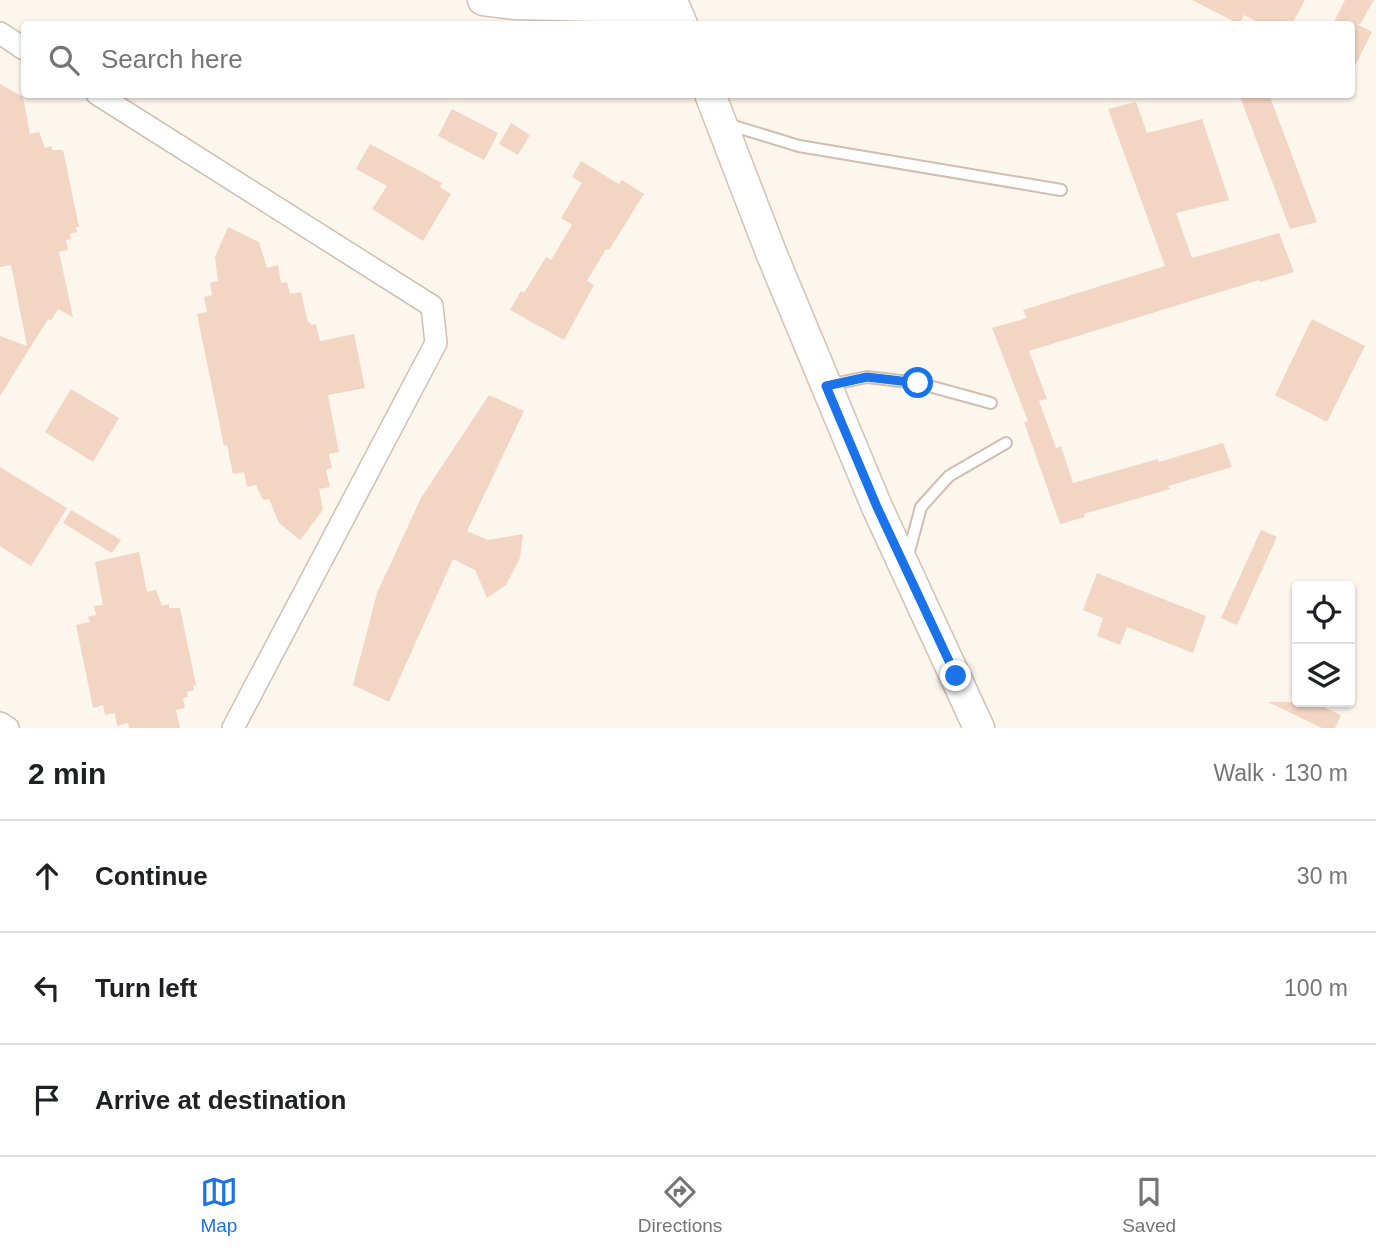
<!DOCTYPE html>
<meta charset="utf-8">
<style>
body{margin:0;font-family:Arial,sans-serif;background:#f6f6f6;color:#202124}
.controls{position:absolute;right:21px;bottom:21px;display:grid;overflow:hidden;border-radius:7px;box-shadow:0 2px 5px #0004}
.controls button{width:63px;height:63px;display:grid;place-items:center;padding:0;border:0;border-bottom:2px solid #e0e0e0;background:#fff;color:#202124;font:35px sans-serif}
.stop{position:absolute;width:21px;height:21px;margin:-16px;border:5px solid #1a73e8;border-radius:50%;background:#fff}
.stop.end{background:#1a73e8;border-color:#fff;box-shadow:0 2px 7px #0008}
.list{margin:0;padding:0;list-style:none}
h2{display:flex;justify-content:space-between;align-items:center;height:91px;margin:0;padding:0 28px;font-size:30px}
h2 small{font-size:23px;font-weight:400;color:#757577}
.list li{display:grid;grid-template-columns:46px 1fr auto;gap:21px;align-items:center;box-sizing:border-box;height:112px;padding:0 28px;border-top:2px solid #e0e0e0}
.list b{display:block;font-size:26px;white-space:nowrap}
.list em{font-size:23px;font-style:normal;color:#757577}
.icon{flex:none;width:38px;height:38px;fill:none;stroke:currentColor;stroke-width:2;stroke-linecap:round;stroke-linejoin:round}
.map{position:relative;flex:none;width:1376px;height:728px;overflow:hidden}
.search{position:absolute;background:#fff;box-shadow:0 2px 5px #0004;left:21px;right:21px;top:21px;height:77px;display:flex;align-items:center;gap:18px;box-sizing:border-box;padding:0 24px;border-radius:7px;color:#757577;font-size:26px}
.sheet{height:427px;background:#fff}
nav{display:flex;justify-content:space-around;align-items:center;box-sizing:border-box;height:98px;border-top:2px solid #e0e0e0;background:#fff;font-size:19px;color:#757577}
nav a{display:grid;justify-items:center;gap:4px}
nav .on{color:#1a73e8}
.map>svg:first-child{display:block}
.building{fill:#f3d5c3}
.lines{fill:none;stroke-linecap:round;stroke-linejoin:round}
.lane-casing{stroke:#d1beb0;stroke-width:14}
.street-casing{stroke:#d1beb0;stroke-width:24}
.secondary-casing{stroke:#d6c0b0;stroke-width:33}
.lane{stroke:#fff;stroke-width:10}
.street{stroke:#fff;stroke-width:21}
.secondary{stroke:#fff;stroke-width:30}
.route{stroke:#1a73e8;stroke-width:9}
</style>
<div class="map">
<svg width="1376" height="728" viewBox="0 0 1376 728">
<rect width="100%" height="100%" fill="#fdf6ec"/>
<g class="building">
<path d="M 1192,0 L 1305,0 L 1292,24 L 1262,24 L 1244,15 L 1239,24 Z"/>
<path d="M 1345,0 L 1374,0 L 1360,24 L 1357,24 L 1372,32 L 1352,72 L 1352,24 L 1333,24 Z"/>
<path d="M 0,84 L 23,97 L 30,134 L 39,132 L 45,148 L 52,146 L 52,150 L 63,150 L 79,227 L 76,227 L 77,232 L 70,234 L 71,239 L 66,240 L 68,250 L 59,252 L 73,317 L 58,309 L 51,321 L 48,319 L 0,396 L 0,336 L 27,346 L 11,265 L 0,267 Z"/>
<path d="M 1239,94 L 1269,94 L 1317,222 L 1290,229 Z"/>
<path d="M 1136,102 L 1147,133 L 1202,119 L 1229,200 L 1176,213 L 1192,258 L 1279,233 L 1294,272 L 1260,282 L 1259,280 L 1029,351 L 1047,399 L 1039,401 L 1056,448 L 1061,446 L 1073,483 L 1158,459 L 1159,462 L 1223,443 L 1232,467 L 1168,486 L 1170,489 L 1084,514 L 1085,517 L 1060,524 L 1024,422 L 1028,421 L 992,328 L 1027,318 L 1023,310 L 1165,266 L 1108,109 Z"/>
<path d="M 452,109 L 498,133 L 484,160 L 438,136 Z"/>
<path d="M 511,123 L 530,135 L 518,155 L 499,144 Z"/>
<path d="M 370,144 L 442,183 L 440,187 L 451,194 L 423,241 L 372,209 L 387,186 L 356,169 Z"/>
<path d="M 581,161 L 619,184 L 622,180 L 644,194 L 609,250 L 606,249 L 587,281 L 594,285 L 564,340 L 510,310 L 521,291 L 524,293 L 546,257 L 551,260 L 572,225 L 561,218 L 582,183 L 572,177 Z"/>
<path d="M 228,227 L 259,242 L 267,268 L 278,265 L 281,283 L 287,282 L 290,294 L 301,292 L 308,323 L 310,322 L 311,325 L 316,324 L 320,341 L 354,334 L 365,388 L 328,395 L 339,452 L 329,454 L 332,468 L 326,470 L 330,487 L 319,489 L 323,510 L 300,540 L 279,523 L 269,499 L 263,500 L 256,485 L 247,487 L 244,472 L 233,474 L 227,445 L 224,446 L 197,314 L 207,312 L 204,297 L 212,295 L 210,283 L 218,281 L 215,257 Z"/>
<path d="M 1312,319 L 1365,346 L 1327,422 L 1275,395 Z"/>
<path d="M 71,389 L 119,418 L 93,462 L 45,432 Z"/>
<path d="M 489,395 L 524,411 L 467,531 L 488,540 L 523,534 L 520,558 L 506,585 L 487,598 L 475,570 L 453,559 L 389,702 L 353,685 L 377,593 L 421,498 Z"/>
<path d="M 0,467 L 67,508 L 31,566 L 0,546 Z"/>
<path d="M 71,510 L 121,540 L 112,553 L 63,523 Z"/>
<path d="M 1261,530 L 1277,537 L 1237,625 L 1221,618 Z"/>
<path d="M 139,552 L 147,592 L 156,590 L 162,606 L 169,604 L 169,608 L 180,608 L 196,685 L 193,686 L 194,690 L 187,692 L 188,697 L 183,698 L 185,708 L 176,710 L 180,728 L 129,728 L 128,723 L 117,726 L 115,713 L 105,715 L 103,705 L 93,708 L 76,625 L 90,622 L 88,617 L 96,615 L 94,606 L 103,605 L 95,562 Z"/>
<path d="M 1097,573 L 1206,616 L 1193,653 L 1127,627 L 1120,645 L 1097,636 L 1103,618 L 1083,610 Z"/>
<path d="M 1268,702 L 1313,702 L 1341,715 L 1335,728 L 1322,728 Z"/>
</g>
<g class="lines">
<g class="lane-casing">
<g id="lane">
<path d="M 727,124 L 799,146 L 1061,190"/>
<path d="M 829,385 L 867,377 L 918,383 L 991,403"/>
<path d="M 907,559 L 921,507 L 949,476 L 1006,443"/>
</g>
</g>
<g class="street-casing">
<g id="street">
<path d="M 0,33 L 24,49"/>
<path d="M 97,94 L 432,306 L 436,343 L 233,728"/>
<path d="M 0,723 L 8,728"/>
</g>
</g>
<g class="secondary-casing">
<g id="secondary">
<path d="M 483,0 L 516,4 L 675,8 L 682,24"/>
<path d="M 710,94 L 772,255 L 877,507 L 979,728"/>
</g>
</g>
<use href="#lane" class="lane"/>
<use href="#street" class="street"/>
<use href="#secondary" class="secondary"/>
</g>
<g class="lines">
<path class="route" d="M 918,383 L 867,377 L 826,386 L 877,507 L 956,676"/>
</g>
</svg>
<div class="controls">
<button><svg class="icon" aria-label="locate" viewBox="0 0 24 24"><circle cx="12" cy="12" r="6"/><path d="M12 2v4M12 18v4M2 12h4M18 12h4"/></svg></button>
<button><svg class="icon" aria-label="layers" viewBox="0 0 24 24"><path d="M12 4l9 5-9 5-9-5zM3 14l9 5 9-5"/></svg></button>
</div>
<div class="stop" style="left:918px;top:383px"></div>
<div class="stop end" style="left:956px;top:676px"></div>
<div class="search"><svg class="icon" aria-label="search" viewBox="0 0 24 24"><circle cx="10" cy="10" r="6"/><path d="M15 15l6 6"/></svg>Search here</div>
</div>
<section class="sheet">
<h2>2 min<small>Walk · 130 m</small></h2>
<ul class="list">
<li><svg class="icon" aria-label="ahead" viewBox="0 0 24 24"><path d="M12 20V5M6 11l6-6 6 6"/></svg><div><b>Continue</b></div><em>30 m</em></li>
<li><svg class="icon" aria-label="left" viewBox="0 0 24 24"><path d="M17 20v-9H6M10 6l-5 5 5 5"/></svg><div><b>Turn left</b></div><em>100 m</em></li>
<li><svg class="icon" aria-label="arrive" viewBox="0 0 24 24"><path d="M6 21V4h12l-3 4 3 4H6"/></svg><div><b>Arrive at destination</b></div></li>
</ul>
</section>
<nav>
<a class="on"><svg class="icon" aria-label="map" viewBox="0 0 24 24"><path d="M3 6l6-2 6 2 6-2v14l-6 2-6-2-6 2zM9 4v14M15 6v14"/></svg>Map</a>
<a><svg class="icon" aria-label="directions" viewBox="0 0 24 24"><path d="M12 3l9 9-9 9-9-9zM9 14v-3h6M13 9l2 2-2 2"/></svg>Directions</a>
<a><svg class="icon" aria-label="saved" viewBox="0 0 24 24"><path d="M7 4h10v16l-5-4-5 4z"/></svg>Saved</a>
</nav>
